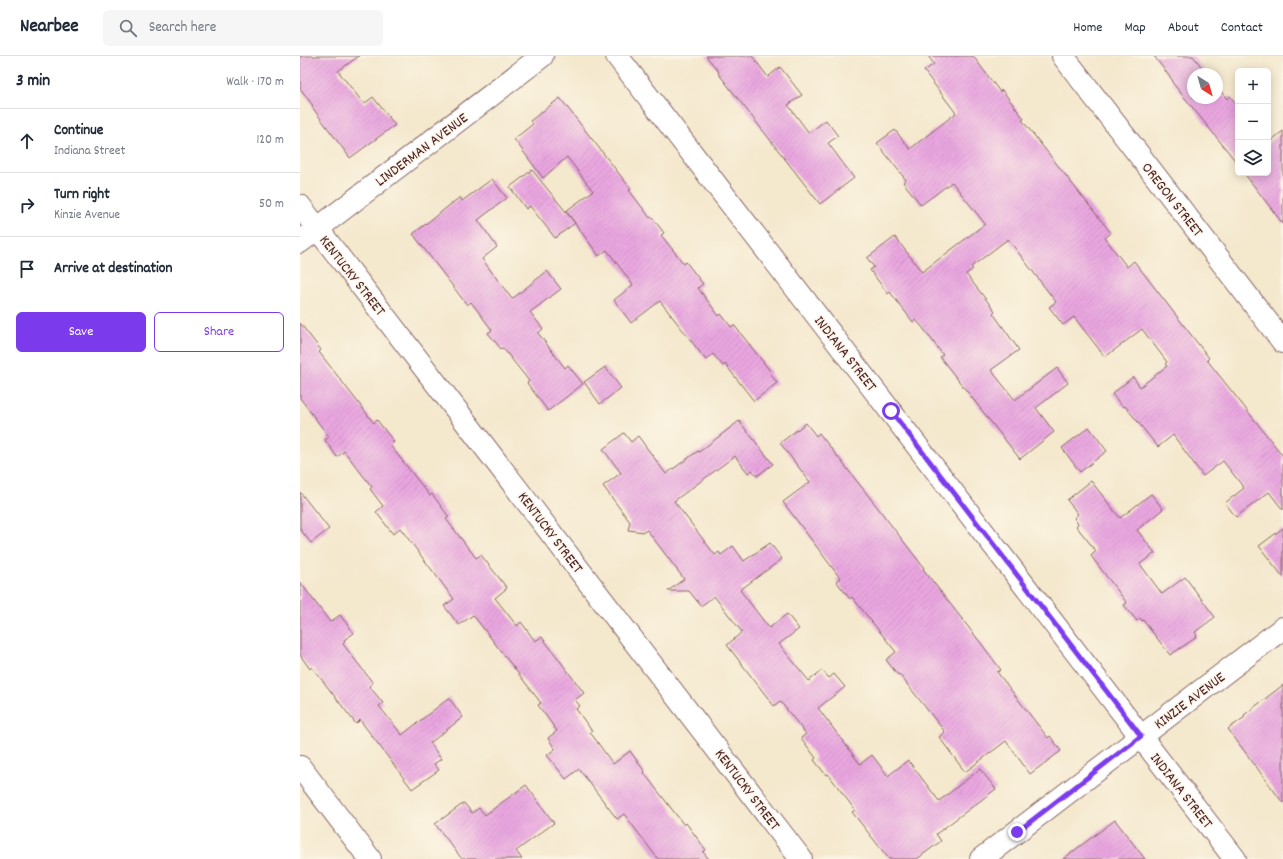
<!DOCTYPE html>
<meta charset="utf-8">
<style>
body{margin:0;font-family:Dekko,sans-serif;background:#f6f6f7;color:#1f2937}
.controls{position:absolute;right:12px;top:12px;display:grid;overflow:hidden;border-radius:6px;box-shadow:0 2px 10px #0003}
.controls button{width:36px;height:36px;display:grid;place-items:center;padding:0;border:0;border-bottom:1px solid #e0e1e3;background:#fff;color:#1f2937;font:20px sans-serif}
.compass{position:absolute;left:887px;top:12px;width:36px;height:36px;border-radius:50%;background:#fff;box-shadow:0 2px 10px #0003;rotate:143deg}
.stop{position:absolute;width:12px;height:12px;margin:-9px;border:3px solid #7c3aed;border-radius:50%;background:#fff}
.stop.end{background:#7c3aed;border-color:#fff;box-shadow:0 1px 4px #0008}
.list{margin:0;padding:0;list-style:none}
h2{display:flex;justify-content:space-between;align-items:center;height:52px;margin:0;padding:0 16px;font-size:17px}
h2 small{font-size:13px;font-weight:400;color:#747a83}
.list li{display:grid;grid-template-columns:26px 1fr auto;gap:12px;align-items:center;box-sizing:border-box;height:64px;padding:0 16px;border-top:1px solid #e0e1e3}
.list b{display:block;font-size:15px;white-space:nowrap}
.list p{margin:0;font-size:13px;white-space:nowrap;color:#747a83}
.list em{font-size:13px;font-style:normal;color:#747a83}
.actions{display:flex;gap:8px;padding:12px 16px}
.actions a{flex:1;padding:9px 0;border:1px solid #7c3aed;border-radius:6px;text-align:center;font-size:14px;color:#7c3aed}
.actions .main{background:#7c3aed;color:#fff}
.icon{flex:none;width:22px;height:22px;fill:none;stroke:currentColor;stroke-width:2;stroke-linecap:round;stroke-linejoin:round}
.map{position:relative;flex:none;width:983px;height:803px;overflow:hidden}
header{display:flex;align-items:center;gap:24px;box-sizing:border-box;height:56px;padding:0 20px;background:#fff;border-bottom:1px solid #e0e1e3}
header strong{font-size:19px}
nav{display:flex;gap:22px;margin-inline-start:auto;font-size:14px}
.search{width:280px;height:36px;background:#f6f6f7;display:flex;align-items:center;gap:10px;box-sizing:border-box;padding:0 14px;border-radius:6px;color:#747a83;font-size:15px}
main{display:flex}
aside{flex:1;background:#fff}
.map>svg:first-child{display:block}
.building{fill:url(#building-hatch)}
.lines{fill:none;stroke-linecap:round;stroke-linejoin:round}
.minor-casing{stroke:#866564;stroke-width:24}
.minor{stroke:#fff;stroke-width:22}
.route{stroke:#7c3aed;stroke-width:5}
.labels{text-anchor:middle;stroke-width:3;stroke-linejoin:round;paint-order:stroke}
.street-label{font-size:15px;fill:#4a1f2b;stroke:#fcf5e5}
</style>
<header>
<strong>Nearbee</strong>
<div class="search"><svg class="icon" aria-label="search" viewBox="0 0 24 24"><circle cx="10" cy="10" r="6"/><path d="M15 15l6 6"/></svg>Search here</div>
<nav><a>Home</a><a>Map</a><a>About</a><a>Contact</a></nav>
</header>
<main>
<aside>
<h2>3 min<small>Walk · 170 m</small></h2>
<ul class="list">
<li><svg class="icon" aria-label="ahead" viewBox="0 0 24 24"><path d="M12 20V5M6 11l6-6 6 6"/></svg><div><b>Continue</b><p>Indiana Street</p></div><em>120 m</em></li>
<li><svg class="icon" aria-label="right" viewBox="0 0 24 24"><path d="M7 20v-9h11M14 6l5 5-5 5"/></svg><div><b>Turn right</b><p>Kinzie Avenue</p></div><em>50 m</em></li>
<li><svg class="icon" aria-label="arrive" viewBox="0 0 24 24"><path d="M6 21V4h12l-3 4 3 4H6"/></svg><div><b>Arrive at destination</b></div></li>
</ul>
<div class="actions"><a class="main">Save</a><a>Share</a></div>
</aside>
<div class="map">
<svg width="983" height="803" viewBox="0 0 983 803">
<defs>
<pattern id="building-hatch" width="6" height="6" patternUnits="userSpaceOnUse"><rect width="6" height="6" fill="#e9a6e0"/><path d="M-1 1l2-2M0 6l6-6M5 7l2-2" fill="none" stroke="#c98ec0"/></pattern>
</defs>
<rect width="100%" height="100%" fill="#fcf5e5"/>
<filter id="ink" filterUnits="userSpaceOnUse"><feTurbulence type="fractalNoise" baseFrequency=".025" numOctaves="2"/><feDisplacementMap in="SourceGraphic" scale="8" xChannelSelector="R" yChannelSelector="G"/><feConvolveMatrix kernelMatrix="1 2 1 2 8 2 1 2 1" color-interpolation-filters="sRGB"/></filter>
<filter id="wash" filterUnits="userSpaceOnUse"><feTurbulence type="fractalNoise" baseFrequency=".012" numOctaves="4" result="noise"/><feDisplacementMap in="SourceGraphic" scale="16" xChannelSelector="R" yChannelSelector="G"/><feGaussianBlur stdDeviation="0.9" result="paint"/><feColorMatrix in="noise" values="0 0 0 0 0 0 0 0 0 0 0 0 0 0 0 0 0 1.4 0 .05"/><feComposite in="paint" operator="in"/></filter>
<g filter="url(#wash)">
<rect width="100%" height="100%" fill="#f4e8cd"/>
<g id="blocks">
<g class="building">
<path d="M 0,0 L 59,0 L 38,15 L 64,48 L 73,41 L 95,69 L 50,102 L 12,51 L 13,50 L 0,32 Z"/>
<path d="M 406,0 L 452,0 L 468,21 L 480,11 L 502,39 L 488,49 L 509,77 L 526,64 L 538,80 L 528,87 L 554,122 L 520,148 L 418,17 L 419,16 Z"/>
<path d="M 628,0 L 673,0 L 700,36 L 702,34 L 724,63 L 722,64 L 811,177 L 805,182 L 827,211 L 834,205 L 909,302 L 907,304 L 983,400 L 983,454 L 969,436 L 936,461 L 925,447 L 944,432 L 923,405 L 903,420 L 873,379 L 858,391 L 825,350 L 823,351 L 812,338 L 833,321 L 840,331 L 867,310 L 865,308 L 867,306 L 842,273 L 805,301 L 774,261 L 763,269 L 749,251 L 756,246 L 708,183 L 671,211 L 673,213 L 666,218 L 695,255 L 693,257 L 719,294 L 691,314 L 715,344 L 757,312 L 768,327 L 736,352 L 754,376 L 720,403 L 640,301 L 643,299 L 623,272 L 616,264 L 613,266 L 590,236 L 588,238 L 570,214 L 574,211 L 567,202 L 595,181 L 622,216 L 685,168 L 652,126 L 621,149 L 603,126 L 606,124 L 577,87 L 595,74 L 610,93 L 656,57 L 624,15 L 634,8 Z"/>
<path d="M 854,0 L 893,0 L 907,18 L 893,18 L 893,42 L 917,42 L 917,30 L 927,43 L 930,40 L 938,50 L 938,108 L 872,26 L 873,25 Z"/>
<path d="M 260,42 L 331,133 L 329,134 L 350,162 L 352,161 L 364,177 L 361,179 L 384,208 L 386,206 L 403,228 L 398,232 L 419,260 L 421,258 L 431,271 L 434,269 L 471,316 L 470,317 L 477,327 L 454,345 L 425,308 L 423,310 L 413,298 L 406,304 L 360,245 L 331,267 L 314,244 L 333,229 L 307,194 L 299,200 L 266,155 L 293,135 L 267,101 L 243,122 L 214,83 L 233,68 L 230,65 Z"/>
<path d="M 983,75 L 983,168 L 944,117 L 968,117 L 968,87 Z"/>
<path d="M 232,114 L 275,167 L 255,182 L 230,150 L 226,153 L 210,131 Z"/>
<path d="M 192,123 L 207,142 L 178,164 L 197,191 L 182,203 L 212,243 L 247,215 L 261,233 L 230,256 L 243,273 L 238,277 L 265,312 L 268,309 L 283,328 L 248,355 L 227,327 L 229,325 L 203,292 L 201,293 L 188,277 L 192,274 L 171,246 L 167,249 L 113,178 L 160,141 L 162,145 Z"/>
<path d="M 0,267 L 21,294 L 19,296 L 74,367 L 77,364 L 94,386 L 90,389 L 130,440 L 132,438 L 149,461 L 146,463 L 176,502 L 181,499 L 207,532 L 195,542 L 217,570 L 221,566 L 235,585 L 242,581 L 284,637 L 275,644 L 280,650 L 276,653 L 292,675 L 290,676 L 313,708 L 330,695 L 345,716 L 344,717 L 384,769 L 386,767 L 406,794 L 403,796 L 409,803 L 358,803 L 324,758 L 317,763 L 279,713 L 266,723 L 247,699 L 255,693 L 248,682 L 257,675 L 238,649 L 241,647 L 173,559 L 159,569 L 144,550 L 154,543 L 100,472 L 93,478 L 76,456 L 83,450 L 70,433 L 72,431 L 44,395 L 37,401 L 25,384 L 29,381 L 0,342 Z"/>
<path d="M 305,311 L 321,332 L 300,348 L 284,326 Z"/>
<path d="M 439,365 L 473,408 L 457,420 L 452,414 L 448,417 L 435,400 L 374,445 L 415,499 L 419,496 L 421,499 L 433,490 L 444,505 L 470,487 L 482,503 L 440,534 L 469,572 L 487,558 L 499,573 L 479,588 L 509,625 L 522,614 L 529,622 L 534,618 L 545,631 L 518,652 L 560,708 L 572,699 L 588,720 L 608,704 L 639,745 L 680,713 L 696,733 L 636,778 L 641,785 L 617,803 L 589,803 L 552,756 L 555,754 L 528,718 L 526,719 L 514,704 L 516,702 L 501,682 L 506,678 L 480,645 L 474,650 L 427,589 L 442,576 L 414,540 L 401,550 L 389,535 L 368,535 L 384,523 L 347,474 L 344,476 L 328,474 L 330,466 L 303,430 L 321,417 L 303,393 L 324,377 L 331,386 L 338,380 L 366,418 L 398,395 L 399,396 Z"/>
<path d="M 506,367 L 516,380 L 519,377 L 578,452 L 624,512 L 623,513 L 680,586 L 701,614 L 697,616 L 748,682 L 750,680 L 761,695 L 730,718 L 706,685 L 665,716 L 639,681 L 645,676 L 599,618 L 598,619 L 586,604 L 596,596 L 552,541 L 550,543 L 536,525 L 540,522 L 483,446 L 510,426 L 480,387 Z"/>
<path d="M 789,371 L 807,395 L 780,416 L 762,392 Z"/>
<path d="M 791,425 L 820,462 L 851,438 L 863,453 L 837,474 L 855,497 L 840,508 L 862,538 L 885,521 L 915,561 L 895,576 L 897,579 L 896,580 L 897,581 L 870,599 L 843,564 L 842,565 L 840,562 L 837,565 L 824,549 L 827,547 L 791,500 L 796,495 L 776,470 L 778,468 L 774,462 L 778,458 L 767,444 Z"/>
<path d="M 0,436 L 29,473 L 11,487 L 0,473 Z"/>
<path d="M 983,472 L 983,521 L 959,490 Z"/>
<path d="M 0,526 L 30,566 L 40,559 L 54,577 L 44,584 L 45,586 L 43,588 L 73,627 L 69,630 L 83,647 L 79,650 L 102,679 L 149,642 L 163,661 L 130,687 L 141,703 L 134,708 L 139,714 L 112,733 L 60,664 L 56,668 L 12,611 L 10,613 L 0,599 Z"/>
<path d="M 983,629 L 983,747 L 928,673 L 945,661 L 944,659 Z"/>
<path d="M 226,729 L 254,767 L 216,795 L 222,803 L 162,803 L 135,768 L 164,747 L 172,757 L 179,752 L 185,759 Z"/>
<path d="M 815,764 L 845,803 L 763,803 Z"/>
</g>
</g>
</g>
<g filter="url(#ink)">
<use href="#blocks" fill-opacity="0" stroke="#866564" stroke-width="1"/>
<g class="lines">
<g class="minor-casing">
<g id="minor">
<path d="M 317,0 L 935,803"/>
<path d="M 763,0 L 983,286"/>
<path d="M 0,150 L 501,803"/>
<path d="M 0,186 L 242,0"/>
<path d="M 0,711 L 70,803"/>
<path d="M 681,803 L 983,572"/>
</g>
</g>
<use href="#minor" class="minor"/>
</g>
</g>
<g class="lines" filter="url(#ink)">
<path class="route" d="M 591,355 L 841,680 L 717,776"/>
</g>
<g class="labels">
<g class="street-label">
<text transform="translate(121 93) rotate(-37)" y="5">LINDERMAN AVENUE</text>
<text transform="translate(873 143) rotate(52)" y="5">OREGON STREET</text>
<text transform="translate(53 219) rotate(52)" y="5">KENTUCKY STREET</text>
<text transform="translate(546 297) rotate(52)" y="5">INDIANA STREET</text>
<text transform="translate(251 476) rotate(53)" y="5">KENTUCKY STREET</text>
<text transform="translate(889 644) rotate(-37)" y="5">KINZIE AVENUE</text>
<text transform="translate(448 733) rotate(53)" y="5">KENTUCKY STREET</text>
<text transform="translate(882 734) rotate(52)" y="5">INDIANA STREET</text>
</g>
</g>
</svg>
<div class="controls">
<button>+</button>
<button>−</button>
<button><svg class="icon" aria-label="layers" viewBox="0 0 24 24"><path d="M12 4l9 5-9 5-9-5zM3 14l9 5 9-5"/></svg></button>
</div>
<svg class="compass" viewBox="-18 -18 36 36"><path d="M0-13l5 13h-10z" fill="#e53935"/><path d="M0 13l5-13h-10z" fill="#747a83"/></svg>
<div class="stop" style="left:591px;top:355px"></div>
<div class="stop end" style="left:717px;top:776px"></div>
</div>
</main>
